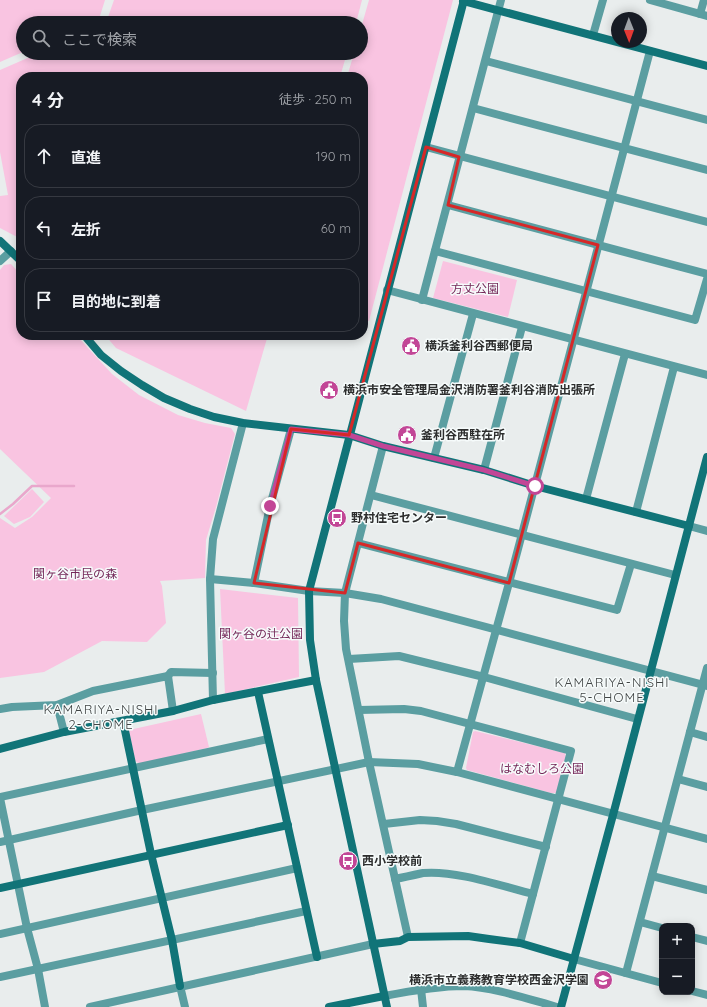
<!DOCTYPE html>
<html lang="ja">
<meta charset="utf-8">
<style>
body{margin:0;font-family:Quicksand,"Noto Sans JP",sans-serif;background:#20242c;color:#f1f3f6}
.controls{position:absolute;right:12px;bottom:12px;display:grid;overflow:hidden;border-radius:8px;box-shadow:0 2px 10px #0003}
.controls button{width:36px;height:36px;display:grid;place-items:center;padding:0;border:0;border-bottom:1px solid #363941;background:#171b24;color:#f1f3f6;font:20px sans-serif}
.compass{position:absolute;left:611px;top:12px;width:36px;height:36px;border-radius:50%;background:#171b24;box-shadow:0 2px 10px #0003;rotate:179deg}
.stop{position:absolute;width:12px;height:12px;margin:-9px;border:3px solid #c24696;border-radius:50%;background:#fff}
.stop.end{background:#c24696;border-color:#fff;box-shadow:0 1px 4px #0008}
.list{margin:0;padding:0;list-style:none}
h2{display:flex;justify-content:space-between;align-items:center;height:52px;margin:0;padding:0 16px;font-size:17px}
h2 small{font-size:13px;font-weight:400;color:#9ea1a6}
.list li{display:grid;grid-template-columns:26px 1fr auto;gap:12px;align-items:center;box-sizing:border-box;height:64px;margin:0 8px 8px;padding:0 8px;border:1px solid #363941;border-radius:16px}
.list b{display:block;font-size:15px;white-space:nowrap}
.list em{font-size:13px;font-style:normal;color:#9ea1a6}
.icon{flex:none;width:22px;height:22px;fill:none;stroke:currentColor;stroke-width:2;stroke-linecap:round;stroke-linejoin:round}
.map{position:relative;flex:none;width:707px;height:1007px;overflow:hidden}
.search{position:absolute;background:#171b24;box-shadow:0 2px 10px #0003;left:16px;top:16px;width:352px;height:44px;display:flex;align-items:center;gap:10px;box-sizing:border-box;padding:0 14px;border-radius:22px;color:#9ea1a6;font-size:15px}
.panel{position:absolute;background:#171b24;box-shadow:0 2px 10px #0003;left:16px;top:72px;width:352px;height:268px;border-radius:16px}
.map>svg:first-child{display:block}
.green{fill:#f9c4e1}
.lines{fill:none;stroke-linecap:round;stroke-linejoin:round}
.stream{stroke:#e9a7cc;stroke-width:2.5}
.street{stroke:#5b9ea1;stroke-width:8}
.secondary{stroke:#117478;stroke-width:8}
.route{stroke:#c24696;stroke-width:5}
.marked{fill:none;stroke:#d62828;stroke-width:3;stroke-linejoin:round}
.labels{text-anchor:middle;stroke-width:3;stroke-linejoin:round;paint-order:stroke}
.park-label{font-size:12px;fill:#75295a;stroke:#f6fbfb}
.poi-label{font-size:12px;font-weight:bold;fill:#2d2e2e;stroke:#f6fbfb;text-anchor:start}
.neighbourhood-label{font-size:13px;letter-spacing:1px;fill:#414545;stroke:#f6fbfb}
</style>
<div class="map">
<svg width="707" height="1007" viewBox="0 0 707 1007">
<rect width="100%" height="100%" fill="#e9eded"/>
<g class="green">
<path d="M 0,0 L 105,0 L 99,19 L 89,23 L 23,23 L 23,52 L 0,62 Z"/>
<path d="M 114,0 L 362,0 L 356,23 L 106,23 Z"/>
<path d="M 369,0 L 453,0 L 369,321 L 363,319 L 363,77 L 347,77 L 354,53 L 361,53 L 361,28 Z"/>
<path d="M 39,53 L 347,53 L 340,77 L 21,77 L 21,239 L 0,228 L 0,196 L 8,195 L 0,152 L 0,70 Z"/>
<path d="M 443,261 L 517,280 L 508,317 L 433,298 Z"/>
<path d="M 11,264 L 21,275 L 21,335 L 76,335 L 112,374 L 139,395 L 178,415 L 205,423 L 231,428 L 235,434 L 216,507 L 206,540 L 205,578 L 160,581 L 162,586 L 166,623 L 147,642 L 102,641 L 44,672 L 0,678 L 0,518 L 15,528 L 32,517 L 51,498 L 0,449 L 0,270 L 4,265 Z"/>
<path d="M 105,335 L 268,335 L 246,411 L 116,348 Z"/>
<path d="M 32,489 L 44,502 L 30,517 L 14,524 L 4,516 Z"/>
<path d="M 220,589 L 298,598 L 299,677 L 225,694 Z"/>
<path d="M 201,714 L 209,747 L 207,748 L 140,764 L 135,761 L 129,730 Z"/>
<path d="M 475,731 L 565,753 L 566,758 L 557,793 L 551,793 L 467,770 L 466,768 L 473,732 Z"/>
</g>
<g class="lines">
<path class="stream" d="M 0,514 L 13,504 L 32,486 L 74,486"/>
<g class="street">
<path d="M 650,0 L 707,16"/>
<path d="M 700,14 L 704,0"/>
<path d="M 593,35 L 603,0"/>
<path d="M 486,61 L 707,120"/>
<path d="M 473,108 L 707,170"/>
<path d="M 426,147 L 707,222"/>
<path d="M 448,205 L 707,274"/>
<path d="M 435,251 L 695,320 L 707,279"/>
<path d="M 0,261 L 11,251"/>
<path d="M 387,290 L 707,375"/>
<path d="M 422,300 L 501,0"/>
<path d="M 383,446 L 345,593 L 344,621 L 346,649 L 369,762 L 408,937"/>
<path d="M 434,458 L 473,314"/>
<path d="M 484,470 L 522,327"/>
<path d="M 371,495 L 675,575"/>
<path d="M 586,499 L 625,354"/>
<path d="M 636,512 L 674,367"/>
<path d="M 689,526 L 707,531"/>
<path d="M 358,543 L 617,610 L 631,564"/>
<path d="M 210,579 L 254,583 L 309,591 L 345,593 L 381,599 L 707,686"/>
<path d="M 254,583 L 270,506 L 291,429"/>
<path d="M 349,659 L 399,656 L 484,677 L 637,719"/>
<path d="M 168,676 L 171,672 L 213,673"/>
<path d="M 213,700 L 210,579 L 213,539 L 243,423"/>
<path d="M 57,705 L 64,732"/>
<path d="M 0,709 L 12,707 L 57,705 L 93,691 L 168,676 L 173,711"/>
<path d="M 359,710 L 404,709 L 421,711 L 571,751 L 520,943"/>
<path d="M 690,732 L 707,737"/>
<path d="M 457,772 L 509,583 L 650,51"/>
<path d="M 678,779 L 707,787"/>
<path d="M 0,797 L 268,739"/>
<path d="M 0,798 L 27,928 L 38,969 L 45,1007"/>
<path d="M 384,824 L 420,820 L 437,821 L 456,824 L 546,847"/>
<path d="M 0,842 L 142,810 L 369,762 L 418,764 L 457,772 L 707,839"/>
<path d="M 652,876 L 707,890"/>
<path d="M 395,879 C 405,877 414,875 423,873 C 456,870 501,886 533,894"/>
<path d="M 640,922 L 662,928"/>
<path d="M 0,934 L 297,868"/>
<path d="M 692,937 L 707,941"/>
<path d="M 574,959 L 662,983"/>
<path d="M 626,973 L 707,668"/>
<path d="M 0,977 L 306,911"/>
<path d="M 180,986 L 185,1007"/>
<path d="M 421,989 L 423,1007"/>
<path d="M 692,991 L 707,995"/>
<path d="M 384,996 C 410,991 437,986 464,986 C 493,987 528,999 557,1007"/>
<path d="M 90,1007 L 373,944"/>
</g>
<g class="secondary">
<path d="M 463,1 L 707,66"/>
<path d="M 0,241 L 21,261"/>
<path d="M 84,335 L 101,355 L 121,371 L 142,385 L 164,398 L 190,409 L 214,417 L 243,423 L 349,435 L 383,446 L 484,470 L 535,486 L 689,526"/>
<path d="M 258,692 L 317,957"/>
<path d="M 123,721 L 151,854 L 172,940 L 180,986"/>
<path d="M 0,749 L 64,732 L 173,711 L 213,700 L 316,680"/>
<path d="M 0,888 L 288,825"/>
<path d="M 373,944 L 400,941 L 408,937 L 468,936 L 489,939 L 520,943 L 574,959"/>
<path d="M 329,1007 L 384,996"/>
<path d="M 387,1007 L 316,680 L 310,640 L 309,591 L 464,0"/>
<path d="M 561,1007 L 613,815 L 707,457"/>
</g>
</g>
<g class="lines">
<path class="route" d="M 270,506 L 291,429 L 349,435 L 383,446 L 484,470 L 535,486"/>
</g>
<path class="marked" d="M 426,147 L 459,157 L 448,205 L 598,245 L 509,583 L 358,543 L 345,593 L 254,583 L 291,429 L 349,435 Z"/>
<defs>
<g id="civic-disc" transform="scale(1)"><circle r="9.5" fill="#c24696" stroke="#f6fbfb"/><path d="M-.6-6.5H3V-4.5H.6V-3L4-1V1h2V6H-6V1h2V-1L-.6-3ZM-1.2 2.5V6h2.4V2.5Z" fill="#fff"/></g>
<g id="bus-disc" transform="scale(1)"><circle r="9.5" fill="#c24696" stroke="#f6fbfb"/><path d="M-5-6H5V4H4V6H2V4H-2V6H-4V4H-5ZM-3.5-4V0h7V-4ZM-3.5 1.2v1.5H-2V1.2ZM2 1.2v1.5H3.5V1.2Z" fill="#fff"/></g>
<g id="school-disc" transform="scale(1)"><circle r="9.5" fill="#c24696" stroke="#f6fbfb"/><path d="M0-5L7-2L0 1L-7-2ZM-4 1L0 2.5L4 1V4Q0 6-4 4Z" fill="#fff"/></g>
</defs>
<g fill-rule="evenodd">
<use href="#civic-disc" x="411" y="346"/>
<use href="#civic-disc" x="329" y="390"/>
<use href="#civic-disc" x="407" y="435"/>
<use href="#bus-disc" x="337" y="518"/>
<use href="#bus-disc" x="348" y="861"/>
<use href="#school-disc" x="603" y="980"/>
</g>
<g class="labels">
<g class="park-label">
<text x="475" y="293">方丈公園</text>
<text x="75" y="578">関ヶ谷市民の森</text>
<text x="261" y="638">関ヶ谷の辻公園</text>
<text x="542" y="773">はなむしろ公園</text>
</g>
<g class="poi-label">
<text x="425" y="350">横浜釜利谷西郵便局</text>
<text x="343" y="394">横浜市安全管理局金沢消防署釜利谷消防出張所</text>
<text x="421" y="439">釜利谷西駐在所</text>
<text x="351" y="522">野村住宅センター</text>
<text x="362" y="865">西小学校前</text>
<text x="589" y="984" text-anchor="end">横浜市立義務教育学校西金沢学園</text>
</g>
<g class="neighbourhood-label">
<text x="612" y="687">KAMARIYA-NISHI<tspan x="612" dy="15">5-CHOME</tspan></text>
<text x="101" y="714">KAMARIYA-NISHI<tspan x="101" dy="15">2-CHOME</tspan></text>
</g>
</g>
</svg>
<div class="controls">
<button>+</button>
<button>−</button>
</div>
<svg class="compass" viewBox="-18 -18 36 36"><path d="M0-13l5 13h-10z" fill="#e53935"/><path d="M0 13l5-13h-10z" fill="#9ea1a6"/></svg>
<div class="stop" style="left:535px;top:486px"></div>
<div class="stop end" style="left:270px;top:506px"></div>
<div class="search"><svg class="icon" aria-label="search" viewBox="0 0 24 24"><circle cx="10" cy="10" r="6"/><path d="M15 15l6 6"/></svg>ここで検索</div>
<section class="panel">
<h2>4 分<small>徒歩 · 250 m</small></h2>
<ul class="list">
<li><svg class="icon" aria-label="ahead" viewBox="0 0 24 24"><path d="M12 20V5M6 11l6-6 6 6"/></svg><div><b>直進</b></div><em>190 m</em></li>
<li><svg class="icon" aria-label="left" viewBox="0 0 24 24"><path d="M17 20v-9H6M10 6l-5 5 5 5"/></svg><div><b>左折</b></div><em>60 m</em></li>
<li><svg class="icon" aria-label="arrive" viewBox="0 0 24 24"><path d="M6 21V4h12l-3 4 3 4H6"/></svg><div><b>目的地に到着</b></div></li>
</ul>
</section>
</div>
